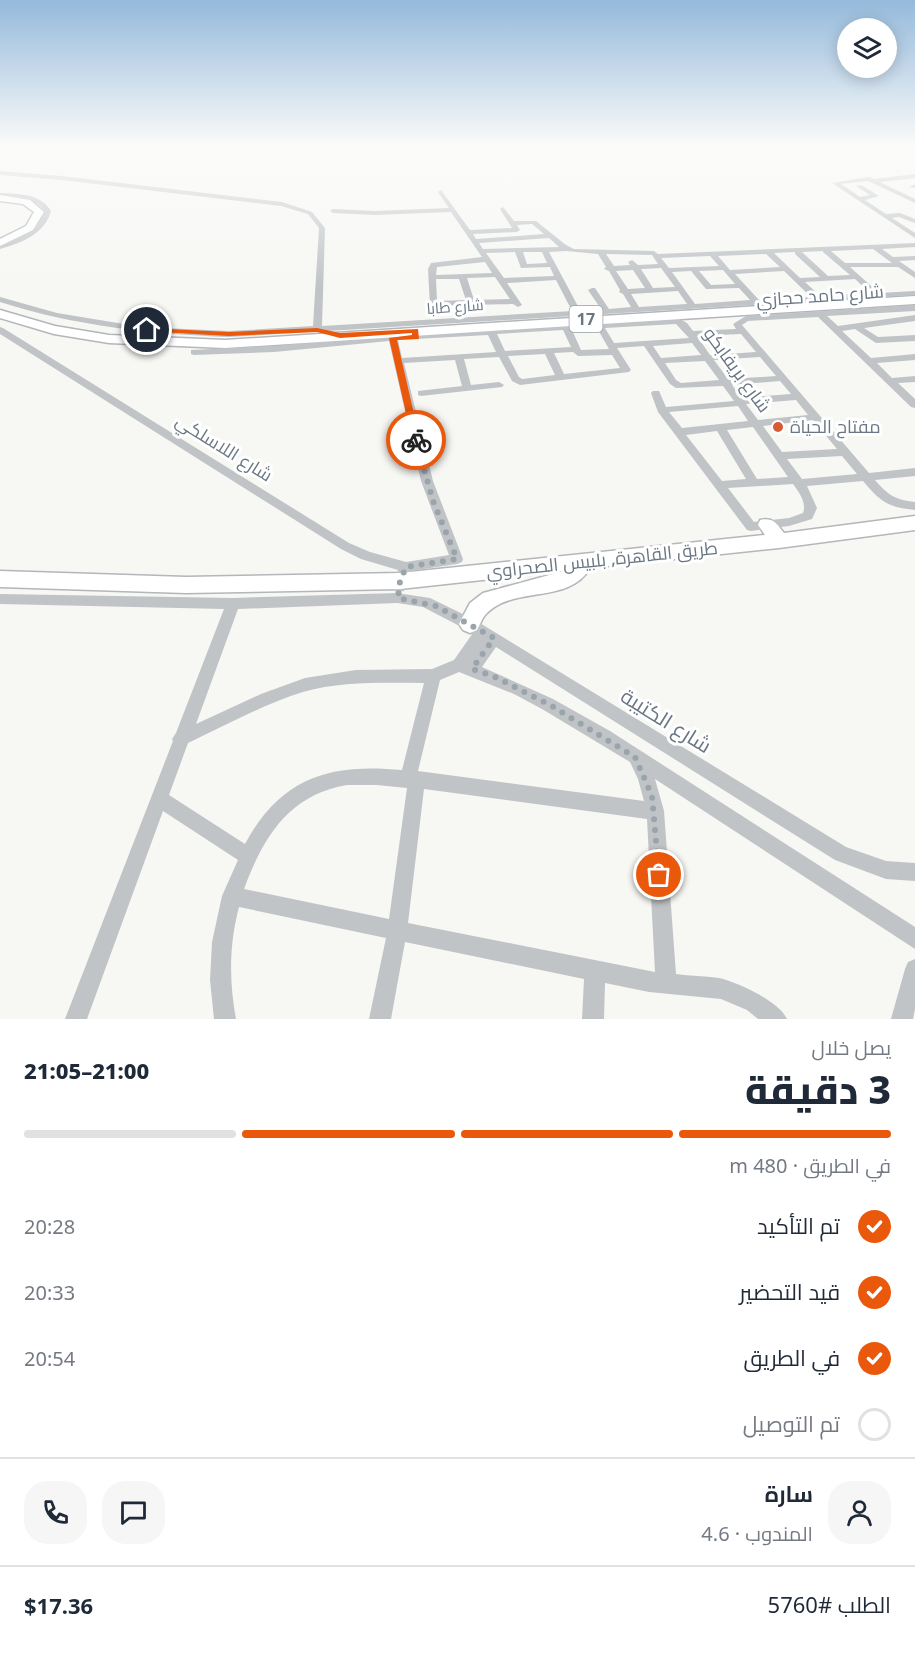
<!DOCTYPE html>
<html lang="ar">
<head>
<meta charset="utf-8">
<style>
	:root { --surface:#fff; --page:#f6f6f7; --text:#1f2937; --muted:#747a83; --line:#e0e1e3; --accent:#ea580c }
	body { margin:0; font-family:"Noto Sans",Cairo,sans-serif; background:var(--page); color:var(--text); direction:rtl; height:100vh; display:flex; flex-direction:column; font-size:22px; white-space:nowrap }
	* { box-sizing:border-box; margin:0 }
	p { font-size:20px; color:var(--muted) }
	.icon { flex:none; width:33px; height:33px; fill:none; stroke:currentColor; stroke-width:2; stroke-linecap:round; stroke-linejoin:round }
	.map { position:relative; height:1019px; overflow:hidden; direction:ltr }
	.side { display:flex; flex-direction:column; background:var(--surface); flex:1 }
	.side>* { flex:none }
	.fabs { position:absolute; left:837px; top:18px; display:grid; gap:12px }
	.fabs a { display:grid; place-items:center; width:60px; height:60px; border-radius:50%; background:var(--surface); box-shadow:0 3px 15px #0003; font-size:30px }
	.pin { position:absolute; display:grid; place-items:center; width:51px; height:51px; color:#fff; margin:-26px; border:3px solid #fff; border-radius:50%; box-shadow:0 2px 6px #0007 }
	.courier { position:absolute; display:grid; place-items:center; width:60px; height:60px; margin:-30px; border:4px solid #ea580c; border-radius:50%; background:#fff; color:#222; box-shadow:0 2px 8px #0007 }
	.head em { font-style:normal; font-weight:800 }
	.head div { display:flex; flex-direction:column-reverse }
	.head { display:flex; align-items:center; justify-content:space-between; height:102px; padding:0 24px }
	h1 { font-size:39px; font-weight:800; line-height:45px }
	.bar { display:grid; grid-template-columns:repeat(4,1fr); gap:9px 6px; align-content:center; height:72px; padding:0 24px }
	.bar i { height:8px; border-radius:4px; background:var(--line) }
	.bar .current { background:var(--accent) }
	.bar p { grid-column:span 4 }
	.line { display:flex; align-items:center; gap:15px; padding:0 24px; border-top:2px solid var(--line) }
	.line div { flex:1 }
	.round { display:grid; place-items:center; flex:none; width:63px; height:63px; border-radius:24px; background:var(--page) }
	ol { padding:0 24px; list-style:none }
	li { display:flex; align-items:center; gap:18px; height:66px }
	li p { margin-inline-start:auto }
	li .icon { padding:6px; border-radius:50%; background:var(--accent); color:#fff; stroke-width:4 }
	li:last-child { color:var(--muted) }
	li i { width:33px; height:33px; border:3px solid var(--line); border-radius:50% }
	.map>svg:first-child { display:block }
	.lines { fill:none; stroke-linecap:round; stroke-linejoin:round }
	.highway-casing { stroke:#b3b7ba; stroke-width:3 }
	.minor { fill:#c0c4c7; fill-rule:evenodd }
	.highway { fill:#fff; fill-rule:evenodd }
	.route { fill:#ea580c }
	.done { stroke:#9aa4ab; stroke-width:6; stroke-dasharray:0 10.8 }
	.poi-dot { fill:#d75b34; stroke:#fff; stroke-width:2 }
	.labels { text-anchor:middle; stroke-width:6; stroke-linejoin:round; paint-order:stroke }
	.far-street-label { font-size:15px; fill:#687783; stroke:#fff }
	.shield { fill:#fff; stroke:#95a0a8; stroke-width:1.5 }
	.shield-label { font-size:16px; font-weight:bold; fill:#687783 }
	.street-label { font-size:18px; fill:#687783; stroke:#fff }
	.poi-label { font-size:18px; fill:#687783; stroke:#fff; text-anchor:start }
	.near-street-label { font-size:21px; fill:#687783; stroke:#fff }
</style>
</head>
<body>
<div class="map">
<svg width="915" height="1019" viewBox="0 0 915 1019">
	<rect width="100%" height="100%" fill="#f7f7f4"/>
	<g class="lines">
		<defs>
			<g id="highway">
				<path d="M0 195 30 200 44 212 33 230 0 246V239L26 226 34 212 23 204 0 201Z"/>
				<path d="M915 296V304L225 348 109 343 54 334 0 318V310L55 326 109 335 225 340Z"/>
				<path d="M915 516V530L779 548 590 568C569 605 513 585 486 614 482 618 480 625 477 630L470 633 463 630 459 624 470 603 483 593 564 571 400 589 186 593 0 587V571L186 577 400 573 765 535 758 525 760 520C773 517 777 524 784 533Z"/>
			</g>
		</defs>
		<use href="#highway" class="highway-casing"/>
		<g class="minor">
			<path d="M0 171 62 176 282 202 312 212 325 228 322 326 572 311 556 280 507 283 522 305 518 307 513 304 430 306 428 269 431 263 482 257 451 212 375 215 333 213 330 211 333 209 375 211 449 208 438 192 441 190 470 230 512 228 500 209 503 207 514 221H536L566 245 574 249 654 251 658 254 915 243V247L882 249 893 257 915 256V260L899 261 915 272V278L898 267H850L879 293 915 291V295L229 337C151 334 75 326 0 302V297L57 313 142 327 229 331 313 326 319 228 308 214 281 206 62 180 0 175ZM532 224 544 234 476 239 473 234 517 232 520 230 517 225ZM549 238 559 247 483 249 479 243ZM873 249 892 263H845L831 251ZM566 251 598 254 606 267 604 269 609 271 620 290 619 292 623 294 631 307 609 309 595 288H592L588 290 601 309 580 310 549 252ZM823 251V252L850 275 828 276 802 252ZM515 252 521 268 550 267 554 276 504 278 486 253ZM523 252H542L547 263 527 264ZM795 252V254L820 277 800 278 774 253ZM606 254 652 255 658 264 638 265 632 260 628 262 630 265 614 266ZM766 254 780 267 730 270 718 256ZM710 256 719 266 669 268 661 258ZM485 262 492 273 436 275 437 267ZM661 268 675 287 653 288 641 269ZM633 270 645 288 628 289 616 271ZM723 270 735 284 711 285 699 271ZM691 271 706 289 739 288 750 300 695 304 672 272ZM784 271 811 297 759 300 735 274ZM495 277 510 299 474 300 467 278ZM436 279H459L466 300 437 301ZM855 279 870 293 820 296 805 282ZM678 291 687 304 639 307 631 294Z"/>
			<path d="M915 174V178L880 182 915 199V203L868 181 841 184 860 197 870 195 856 186 861 185 879 196 865 200 886 214 900 213 915 219V223L899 217 892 218 915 233V238L832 183 869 177 874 179Z"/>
			<path d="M915 184V188L909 187Z"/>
			<path d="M0 193C19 194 40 193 51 211 45 234 21 243 0 249V244C18 237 38 231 45 211 35 197 16 198 0 197Z"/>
			<path d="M915 305V311L827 316 838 326 915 315V321L864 328 878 337 915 335V341L876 343 855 329 842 331 871 358 915 354V360L877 363 892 378 915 376V382L898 383 915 399V408L911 407 818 317 748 321 742 325 869 473 915 468V476L875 480C888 495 895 500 915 502V510C887 507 881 502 863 481L807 486 817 508 812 519 789 526 751 531 747 530 658 412 651 393 653 391H659L666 407 734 401 723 386 676 388 670 384 644 346 617 348 631 370 629 372 520 385 512 381 499 357 464 359 471 385 499 382 504 385 502 387 421 396 418 395V391L462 386 455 360 404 363 433 481 463 559 462 562 457 564 411 571 404 591 399 592 394 591 392 587 398 570 361 559 341 549 0 334V327L3 328 349 543 370 552 406 562 449 555 421 481 389 341 274 352 194 355 191 354V350L274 346 393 335 678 318 687 323 693 331 736 329 733 324 746 316ZM676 324 689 338 614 343 605 328ZM597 328 609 349 581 350 572 330ZM563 330 571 347 505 351 497 334ZM741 334 756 352 710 355 697 336ZM488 335 496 352 402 358 398 340ZM692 343 701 355 661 358 653 346ZM573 352 578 356 612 355 620 368 564 374 554 353ZM545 354 555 375 522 379 519 377 508 356ZM760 357 776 376 728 379 714 360ZM705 361 719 380 681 383 676 380 665 363ZM780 381 791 394 742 398 732 385ZM796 400 808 415 758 420 746 404ZM738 406 748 421 682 428 669 412ZM813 420 837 449 782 452 763 426ZM753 427 788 477 757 479 727 430ZM717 431 746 479 722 481 686 435ZM842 456 857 474 802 479 787 459ZM793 484C799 492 807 503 803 513L789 518 754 522 728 488Z"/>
			<path d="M397 593 430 598 475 620 846 847 886 861 915 863V881L886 879 835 860 496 647 482 667 553 699 610 731 915 927V949L655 779 664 811 676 974C690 976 705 976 719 978 737 982 779 1001 787 1019H758L747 1010 721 999 649 992 605 983 604 1019H582L584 979 405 942 391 1019H369L386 938 239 907C229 945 229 981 236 1019H214L210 980 212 942 222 896 238 860 163 811 87 1019H65L173 741 172 739 176 733 224 609 0 604V594L233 598ZM397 603 423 607 473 633 454 660 432 669 356 670 305 678 261 694 196 724 238 609ZM459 672 514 694 542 709 630 762 638 779 644 801 418 771 440 680ZM424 683 402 770C330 763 281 777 245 844L169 795 188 743C226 725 264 704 303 692 342 681 384 683 424 683ZM347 785H377L407 788 389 919 244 889C263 838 288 795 347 785ZM424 789 647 819 655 972 408 923Z"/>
			<path d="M915 959V1009L913 1019H891L905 969 908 962Z"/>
		</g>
		<use href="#highway" class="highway"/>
	</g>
	<linearGradient id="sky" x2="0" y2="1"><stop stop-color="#95badb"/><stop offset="0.51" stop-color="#fbfbfa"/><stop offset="1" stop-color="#fbfbfa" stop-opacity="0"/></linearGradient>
	<rect width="915" height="287" fill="url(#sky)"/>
	<path class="route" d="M147 328 229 332 317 328 340 333 418 329 419 339 397 340 420 440 416 443 412 440 389 338 412 335V333L340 338 317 332 229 336 144 331Z"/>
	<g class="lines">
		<path class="done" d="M416 440 433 501 457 559 406 567 400 581 398 598 436 606 494 638 472 669 495 677 550 705 635 757 652 796 659 875"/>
	</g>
	<circle class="poi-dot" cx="778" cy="427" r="6"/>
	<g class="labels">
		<g class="far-street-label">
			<text transform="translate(455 307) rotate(-4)" y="5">شارع طابا</text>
		</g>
		<rect class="shield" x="569.5" y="306" width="33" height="26" rx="4.5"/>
		<g class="shield-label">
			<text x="586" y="325">17</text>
		</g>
		<g class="street-label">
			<text transform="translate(820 296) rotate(-4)" y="6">شارع حامد حجازي</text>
			<text transform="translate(737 370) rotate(54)" y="6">شارع بريفابكو</text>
			<text transform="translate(224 448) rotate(32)" y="6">شارع اللاسلكي</text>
			<text transform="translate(602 560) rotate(-6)" y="6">طريق القاهرة, بلبيس الصحراوي</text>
		</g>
		<g class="poi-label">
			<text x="790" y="433">مفتاح الحياة</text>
		</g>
		<g class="near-street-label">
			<text transform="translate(666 721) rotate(32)" y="7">شارع الكتيبة</text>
		</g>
	</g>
</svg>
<div class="fabs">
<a><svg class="icon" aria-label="layers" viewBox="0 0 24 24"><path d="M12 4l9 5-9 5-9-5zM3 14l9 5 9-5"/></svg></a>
</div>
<div class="pin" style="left:659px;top:875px;background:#ea580c"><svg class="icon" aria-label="bag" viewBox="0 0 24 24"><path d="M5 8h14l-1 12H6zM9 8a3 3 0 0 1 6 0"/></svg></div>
<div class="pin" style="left:147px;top:330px;background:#1f2937"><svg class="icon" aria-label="home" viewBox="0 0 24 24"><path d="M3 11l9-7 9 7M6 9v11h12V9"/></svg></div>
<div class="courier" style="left:416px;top:440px"><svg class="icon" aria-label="bike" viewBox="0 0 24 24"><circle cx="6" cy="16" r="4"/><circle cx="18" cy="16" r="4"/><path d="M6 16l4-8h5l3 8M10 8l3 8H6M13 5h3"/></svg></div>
</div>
<section class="side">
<div class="head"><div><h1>3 دقيقة</h1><p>يصل خلال</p></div><em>21:00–21:05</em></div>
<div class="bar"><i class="current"></i><i class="current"></i><i class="current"></i><i></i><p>في الطريق · 480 m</p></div>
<ol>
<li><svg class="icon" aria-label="check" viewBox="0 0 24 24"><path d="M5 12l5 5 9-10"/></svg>تم التأكيد<p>20:28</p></li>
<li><svg class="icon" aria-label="check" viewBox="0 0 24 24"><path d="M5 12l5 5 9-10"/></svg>قيد التحضير<p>20:33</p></li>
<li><svg class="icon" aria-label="check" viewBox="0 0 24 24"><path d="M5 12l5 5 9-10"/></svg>في الطريق<p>20:54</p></li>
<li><i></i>تم التوصيل</li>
</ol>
<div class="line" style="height:108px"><a class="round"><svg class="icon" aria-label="person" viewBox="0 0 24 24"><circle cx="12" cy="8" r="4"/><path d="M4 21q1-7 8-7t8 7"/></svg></a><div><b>سارة</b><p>المندوب · 4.6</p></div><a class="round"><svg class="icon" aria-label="chat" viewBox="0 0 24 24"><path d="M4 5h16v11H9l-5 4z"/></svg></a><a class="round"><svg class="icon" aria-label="phone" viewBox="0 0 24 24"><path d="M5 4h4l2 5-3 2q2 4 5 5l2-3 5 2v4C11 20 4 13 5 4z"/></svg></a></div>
<div class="line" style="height:78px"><div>الطلب #5760</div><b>$17.36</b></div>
</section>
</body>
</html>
